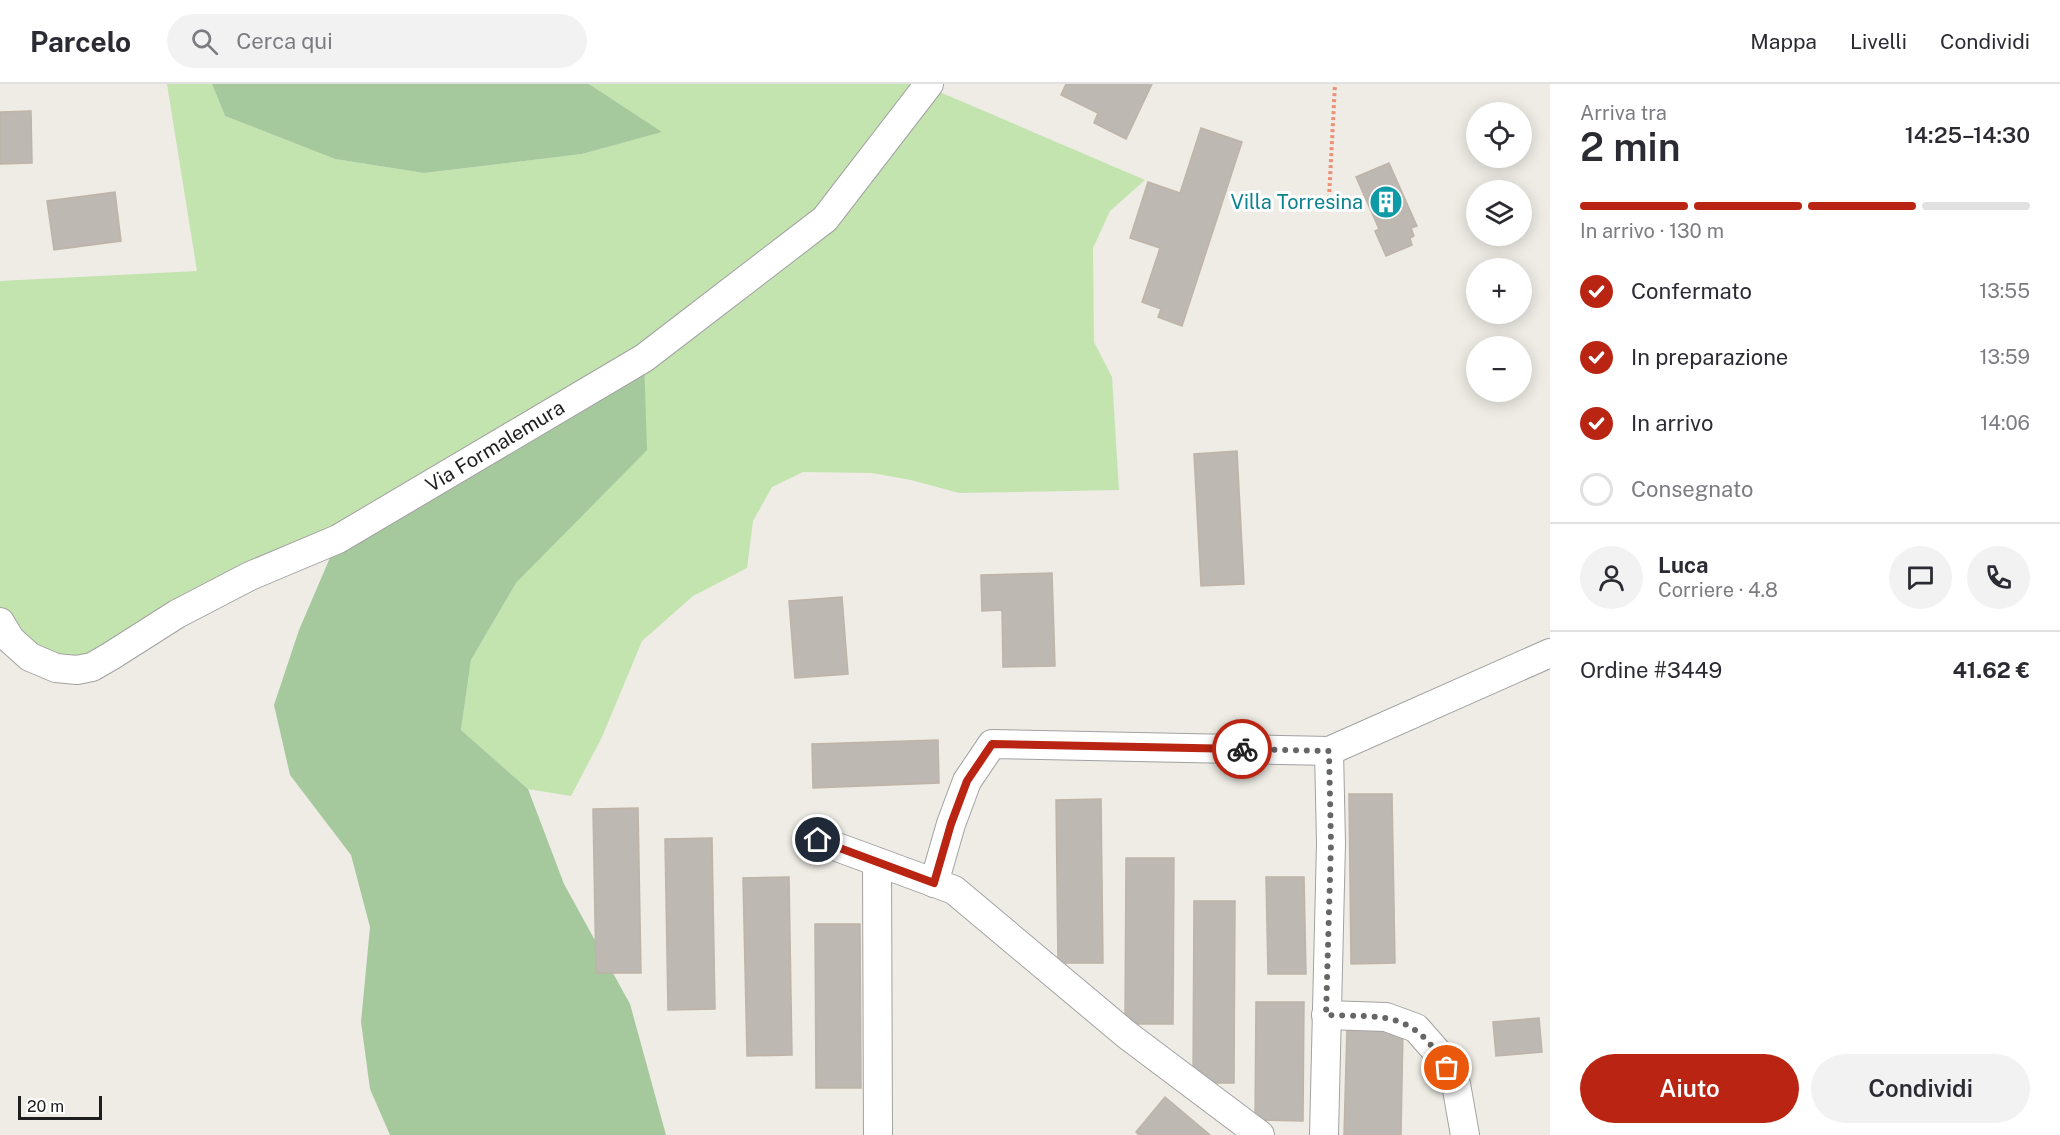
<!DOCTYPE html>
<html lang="it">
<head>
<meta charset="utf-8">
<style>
	:root { --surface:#fff; --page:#f2f2f3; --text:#2b2b33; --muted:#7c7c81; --line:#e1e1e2; --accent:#b92512 }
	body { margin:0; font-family:"Public Sans",sans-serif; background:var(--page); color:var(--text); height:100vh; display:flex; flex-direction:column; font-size:22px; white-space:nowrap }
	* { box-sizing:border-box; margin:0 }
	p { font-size:20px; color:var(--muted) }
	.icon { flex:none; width:33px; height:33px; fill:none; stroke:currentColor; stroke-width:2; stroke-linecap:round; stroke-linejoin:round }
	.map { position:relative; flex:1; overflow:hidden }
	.drawer { display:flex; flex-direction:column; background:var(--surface); width:510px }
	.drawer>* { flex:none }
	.fabs { position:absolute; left:1466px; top:18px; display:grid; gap:12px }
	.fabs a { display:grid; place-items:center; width:66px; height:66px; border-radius:50%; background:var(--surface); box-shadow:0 3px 15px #0003; font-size:30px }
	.scale { position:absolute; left:18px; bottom:15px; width:84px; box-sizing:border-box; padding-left:6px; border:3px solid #1e1e1e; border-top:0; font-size:16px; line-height:21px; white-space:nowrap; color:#1e1e1e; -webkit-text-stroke:4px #fff; paint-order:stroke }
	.pin { position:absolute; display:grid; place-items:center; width:51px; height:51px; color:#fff; margin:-26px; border:3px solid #fff; border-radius:50%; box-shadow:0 2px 6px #0007 }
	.courier { position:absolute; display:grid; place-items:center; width:60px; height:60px; margin:-30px; border:4px solid #b92512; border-radius:50%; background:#fff; color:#222; box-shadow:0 2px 8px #0007 }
	.overview em { font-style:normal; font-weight:600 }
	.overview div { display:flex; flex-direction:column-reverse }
	.overview { display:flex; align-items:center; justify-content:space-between; height:102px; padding:0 30px }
	h1 { font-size:39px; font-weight:600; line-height:45px }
	.bar { display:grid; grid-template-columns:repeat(4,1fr); gap:9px 6px; align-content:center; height:72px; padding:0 30px }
	.bar i { height:8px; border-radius:4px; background:var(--line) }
	.bar .on { background:var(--accent) }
	.bar p { grid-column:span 4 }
	.line { display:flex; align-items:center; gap:15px; padding:0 30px; border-top:2px solid var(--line) }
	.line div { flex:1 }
	.round { display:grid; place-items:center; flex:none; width:63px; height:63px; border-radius:32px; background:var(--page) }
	ol { padding:0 30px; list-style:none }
	li { display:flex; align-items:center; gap:18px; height:66px }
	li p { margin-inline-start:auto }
	li .icon { padding:6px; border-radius:50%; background:var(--accent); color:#fff; stroke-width:4 }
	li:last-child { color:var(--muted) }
	li i { width:33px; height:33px; border:3px solid var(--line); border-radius:50% }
	.cta { display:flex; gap:12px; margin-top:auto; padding:12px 30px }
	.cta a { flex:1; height:69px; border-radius:36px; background:var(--accent); color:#fff; font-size:24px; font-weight:600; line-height:69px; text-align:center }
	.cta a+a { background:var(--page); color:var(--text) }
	header { display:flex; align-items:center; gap:36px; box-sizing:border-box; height:84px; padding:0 30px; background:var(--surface); border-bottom:2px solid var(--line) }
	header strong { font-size:28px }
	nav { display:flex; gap:33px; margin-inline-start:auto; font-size:21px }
	.search { width:420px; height:54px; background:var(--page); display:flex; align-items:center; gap:15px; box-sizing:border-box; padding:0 21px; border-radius:33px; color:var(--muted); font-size:22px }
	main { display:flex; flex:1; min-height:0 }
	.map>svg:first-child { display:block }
	.grass { fill:#c3e3af }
	.forest { fill:#a5c99d }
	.building { fill:#beb8b2; stroke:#beb4a8; stroke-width:1.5 }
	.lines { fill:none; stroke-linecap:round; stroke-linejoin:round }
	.minor-casing { stroke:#a2a2a2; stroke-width:30 }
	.path { stroke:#ed9077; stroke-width:4; stroke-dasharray:3 3; stroke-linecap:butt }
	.minor { stroke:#fff; stroke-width:28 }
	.done { stroke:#676664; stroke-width:6; stroke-dasharray:0 10.8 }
	.route { stroke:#b92512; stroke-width:8 }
	.labels { text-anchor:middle; stroke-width:6; stroke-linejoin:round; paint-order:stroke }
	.culture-label { font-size:20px; fill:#0d838f; stroke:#fff; text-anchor:end }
	.street-label { font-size:20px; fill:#1e1e1e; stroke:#fff }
</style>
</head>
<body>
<header>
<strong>Parcelo</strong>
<div class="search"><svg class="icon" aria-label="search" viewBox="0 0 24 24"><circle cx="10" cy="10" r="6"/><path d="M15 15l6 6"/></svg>Cerca qui</div>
<nav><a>Mappa</a><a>Livelli</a><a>Condividi</a></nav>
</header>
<main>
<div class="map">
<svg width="1550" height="1051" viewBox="0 0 1550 1051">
	<rect width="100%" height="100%" fill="#eeece5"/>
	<path class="grass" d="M167 0H212L225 32 335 75 424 89 582 70 661 48 589 0H929L928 3 1145 96 1110 127 1093 164 1094 258 1112 293 1119 406 959 409 911 396 872 389 803 388 772 403 753 437 747 484 693 512 642 557 602 653 571 712 528 705 461 646 471 576 516 499 579 434 644 275 77 586 0 538V197L197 187Z"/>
	<g class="forest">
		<path d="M212 0H589L662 48 582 70 424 89 335 75 225 32Z"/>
		<path d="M644 274 647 366 516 499 471 576 461 646 528 705 564 800 630 920 666 1051H390L370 1005 361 938 370 843 351 771 290 691 274 621 299 546 338 455Z"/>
	</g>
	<g class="building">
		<path d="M1066 0H1152L1126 55 1094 39 1098 29 1061 11Z"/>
		<path d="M31 27 32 79 0 80V28Z"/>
		<path d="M1201 44 1242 58 1182 242 1158 233 1161 225 1142 218 1160 164 1130 154 1148 98 1180 109Z"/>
		<path d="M1389 79 1417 142 1411 144 1414 152 1410 154 1412 161 1386 172 1375 147 1379 145 1356 93Z"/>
		<path d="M115 108 121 157 54 166 47 117Z"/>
		<path d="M1237 367 1244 500 1201 502 1194 370Z"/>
		<path d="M1052 489 1055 582 1003 583 1002 526 982 527 981 491Z"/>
		<path d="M842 513 848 590 795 594 789 517Z"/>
		<path d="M938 656 939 699 813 704 812 660Z"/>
		<path d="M1349 710H1392L1395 879 1351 880Z"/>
		<path d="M1101 715 1103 879H1058L1056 716Z"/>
		<path d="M638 724 641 889H596L593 725Z"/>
		<path d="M712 754 715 925 668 926 665 755Z"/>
		<path d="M1126 774H1174L1173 940H1125Z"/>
		<path d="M789 793 792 971 747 972 743 794Z"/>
		<path d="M1266 793H1304L1306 890H1268Z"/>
		<path d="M1194 817H1235L1234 999H1193Z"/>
		<path d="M815 840H860L861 1004H816Z"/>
		<path d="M1256 918H1304L1303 1037 1255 1036Z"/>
		<path d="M1539 934 1542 968 1496 972 1493 938Z"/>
		<path d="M1347 943 1403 945 1401 1051H1344Z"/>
		<path d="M1165 1013 1210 1051H1139L1136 1048Z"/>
	</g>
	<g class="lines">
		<defs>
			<g id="minor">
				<path d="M0 538 11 556 30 573 56 584 77 586 92 583 111 572 177 530 250 492 338 455 644 274 825 135 929 0"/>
				<path d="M818 756 954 806 1127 951 1260 1051"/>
				<path d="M877 778 878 1051"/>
				<path d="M934 799 951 740 967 697 992 660 1329 667"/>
				<path d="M1326 931 1386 933 1416 944 1438 969 1456 1000 1465 1051"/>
				<path d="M1324 1051 1331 759 1329 667 1550 569"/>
			</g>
		</defs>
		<use href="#minor" class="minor-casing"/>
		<path class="path" d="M1329 114 1335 0"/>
		<use href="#minor" class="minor"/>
	</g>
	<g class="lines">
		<path class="done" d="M1242 665 1329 667 1331 759 1326 931C1387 933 1413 927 1447 984"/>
		<path class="route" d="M818 756 934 799 951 740 967 697 992 660 1242 665"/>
	</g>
	<defs>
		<symbol id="building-disc" viewBox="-11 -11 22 22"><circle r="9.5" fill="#0f9aa8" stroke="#fff"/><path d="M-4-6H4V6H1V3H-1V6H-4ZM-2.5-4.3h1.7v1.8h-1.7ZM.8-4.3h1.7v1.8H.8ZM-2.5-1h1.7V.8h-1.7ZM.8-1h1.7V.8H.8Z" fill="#fff"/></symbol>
	</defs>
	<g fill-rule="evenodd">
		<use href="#building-disc" x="1367" y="99" width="38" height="38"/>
	</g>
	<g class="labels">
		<g class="culture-label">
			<text x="1363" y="125">Villa Torresina</text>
		</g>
		<g class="street-label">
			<text transform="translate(495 362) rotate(-31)" y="7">Via Formalemura</text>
		</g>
	</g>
</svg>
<div class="fabs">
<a><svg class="icon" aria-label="locate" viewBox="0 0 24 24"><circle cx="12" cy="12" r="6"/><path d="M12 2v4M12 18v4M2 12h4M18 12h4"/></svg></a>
<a><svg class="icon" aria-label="layers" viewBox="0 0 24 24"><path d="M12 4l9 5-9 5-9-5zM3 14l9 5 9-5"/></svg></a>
<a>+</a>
<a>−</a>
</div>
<div class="scale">20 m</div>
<div class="pin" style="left:1447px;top:984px;background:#ea580c"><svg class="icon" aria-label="bag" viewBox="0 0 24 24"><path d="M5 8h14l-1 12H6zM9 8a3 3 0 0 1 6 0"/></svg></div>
<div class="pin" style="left:818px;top:756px;background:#1f2937"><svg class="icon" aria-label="home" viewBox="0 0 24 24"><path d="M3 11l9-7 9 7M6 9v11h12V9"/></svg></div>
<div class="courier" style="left:1242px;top:665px"><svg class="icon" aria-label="bike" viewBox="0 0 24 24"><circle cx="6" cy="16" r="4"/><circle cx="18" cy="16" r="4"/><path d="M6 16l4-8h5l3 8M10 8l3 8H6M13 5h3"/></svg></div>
</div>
<section class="drawer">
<div class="overview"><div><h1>2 min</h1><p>Arriva tra</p></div><em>14:25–14:30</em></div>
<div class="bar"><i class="on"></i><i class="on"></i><i class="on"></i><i></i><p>In arrivo · 130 m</p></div>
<ol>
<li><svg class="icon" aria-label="check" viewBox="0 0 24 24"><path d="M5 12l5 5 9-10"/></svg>Confermato<p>13:55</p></li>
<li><svg class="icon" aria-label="check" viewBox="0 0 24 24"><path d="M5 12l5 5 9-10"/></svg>In preparazione<p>13:59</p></li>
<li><svg class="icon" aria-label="check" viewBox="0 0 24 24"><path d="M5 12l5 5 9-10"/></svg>In arrivo<p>14:06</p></li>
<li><i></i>Consegnato</li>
</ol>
<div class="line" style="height:108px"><a class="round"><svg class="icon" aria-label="person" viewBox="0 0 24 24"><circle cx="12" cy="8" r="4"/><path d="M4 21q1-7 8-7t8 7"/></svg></a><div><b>Luca</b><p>Corriere · 4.8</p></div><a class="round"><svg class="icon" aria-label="chat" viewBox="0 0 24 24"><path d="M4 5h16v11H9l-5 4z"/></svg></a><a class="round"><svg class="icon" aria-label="phone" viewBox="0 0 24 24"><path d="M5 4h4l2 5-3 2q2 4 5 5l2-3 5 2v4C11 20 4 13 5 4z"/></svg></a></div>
<div class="line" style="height:78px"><div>Ordine #3449</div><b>41.62 €</b></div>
<div class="cta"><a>Aiuto</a><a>Condividi</a></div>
</section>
</main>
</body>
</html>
